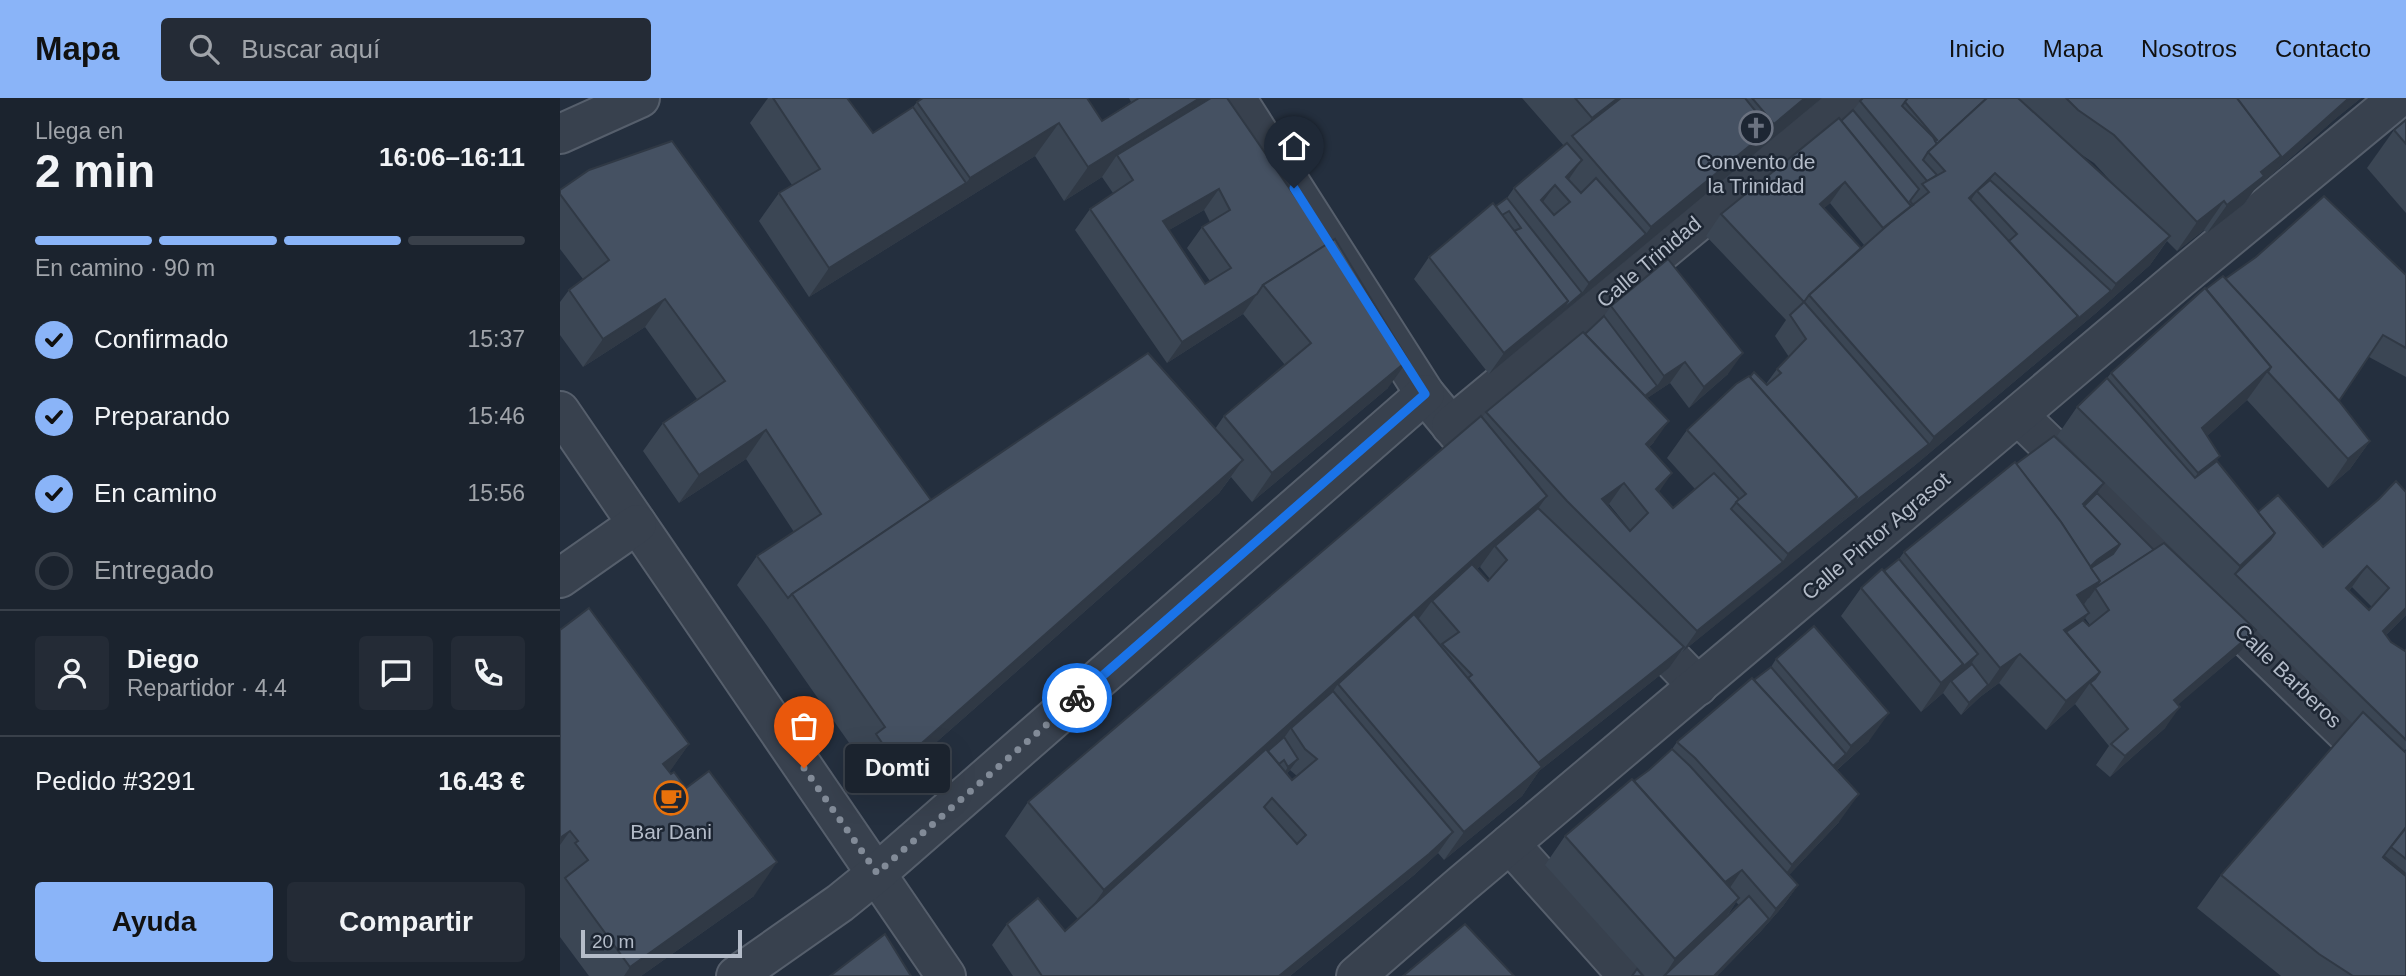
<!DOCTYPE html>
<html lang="es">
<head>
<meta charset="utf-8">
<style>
	:root { --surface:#1b232e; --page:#242b36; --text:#f1f3f6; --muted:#a0a4aa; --line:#39404a; --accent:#8ab4f8 }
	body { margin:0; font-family:Helvetica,sans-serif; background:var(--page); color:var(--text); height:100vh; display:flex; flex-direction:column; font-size:26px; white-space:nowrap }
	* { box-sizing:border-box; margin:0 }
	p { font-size:23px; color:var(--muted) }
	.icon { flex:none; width:38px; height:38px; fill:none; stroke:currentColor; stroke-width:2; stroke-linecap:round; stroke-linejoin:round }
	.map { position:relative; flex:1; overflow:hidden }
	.side { display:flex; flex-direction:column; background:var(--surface); width:560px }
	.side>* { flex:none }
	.scale { position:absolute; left:21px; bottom:18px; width:161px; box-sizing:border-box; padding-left:7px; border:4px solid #b4bcc9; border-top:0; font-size:19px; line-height:24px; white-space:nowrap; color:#b4bcc9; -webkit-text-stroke:5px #1d2633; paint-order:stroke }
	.pin { position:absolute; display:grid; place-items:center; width:60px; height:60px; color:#fff; margin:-72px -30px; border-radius:50% 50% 50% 0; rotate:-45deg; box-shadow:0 0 7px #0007 }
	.pin .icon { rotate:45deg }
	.courier { position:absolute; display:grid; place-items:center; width:70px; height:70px; margin:-35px; border:5px solid #1a73e8; border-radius:50%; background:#fff; color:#222; box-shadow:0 2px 9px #0007 }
	.bubble { position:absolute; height:49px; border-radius:7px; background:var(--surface); box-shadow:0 7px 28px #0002,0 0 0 2px var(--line); font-size:23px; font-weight:600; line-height:49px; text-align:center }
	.head em { font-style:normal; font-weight:600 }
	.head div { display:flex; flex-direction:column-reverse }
	.head { display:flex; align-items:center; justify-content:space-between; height:119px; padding:0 35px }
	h1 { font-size:46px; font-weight:600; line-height:52px }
	.bar { display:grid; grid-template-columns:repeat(4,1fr); gap:10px 7px; align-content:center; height:84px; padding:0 35px }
	.bar i { height:9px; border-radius:5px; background:var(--line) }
	.bar .selected { background:var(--accent) }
	.bar p { grid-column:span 4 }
	.line { display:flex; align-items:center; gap:18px; padding:0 35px; border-top:2px solid var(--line) }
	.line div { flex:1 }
	.round { display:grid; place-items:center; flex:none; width:74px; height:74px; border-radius:7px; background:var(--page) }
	ol { padding:0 35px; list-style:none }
	li { display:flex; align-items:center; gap:21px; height:77px }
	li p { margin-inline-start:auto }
	li .icon { padding:7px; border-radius:50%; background:var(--accent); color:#111; stroke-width:4 }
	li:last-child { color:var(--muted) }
	li i { width:38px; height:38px; border:4px solid var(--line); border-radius:50% }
	.action { display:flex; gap:14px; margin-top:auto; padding:14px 35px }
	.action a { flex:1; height:80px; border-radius:7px; background:var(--accent); color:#111; font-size:28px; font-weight:600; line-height:80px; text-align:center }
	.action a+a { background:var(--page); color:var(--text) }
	header { display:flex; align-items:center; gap:42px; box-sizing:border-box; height:98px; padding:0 35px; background:var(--accent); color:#111 }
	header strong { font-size:33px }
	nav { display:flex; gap:38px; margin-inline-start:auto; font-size:24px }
	.search { width:490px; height:63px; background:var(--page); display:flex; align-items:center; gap:18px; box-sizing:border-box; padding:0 24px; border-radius:7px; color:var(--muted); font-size:26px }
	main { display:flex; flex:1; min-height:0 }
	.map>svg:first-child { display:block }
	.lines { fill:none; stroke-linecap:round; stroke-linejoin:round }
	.minor-casing { stroke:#565f6c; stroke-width:42 }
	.minor { stroke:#38414e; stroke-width:38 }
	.wall { fill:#3b4654; fill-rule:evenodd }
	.shaded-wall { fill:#303945 }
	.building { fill:#455162; stroke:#303945; stroke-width:2; fill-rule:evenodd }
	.done { stroke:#828b98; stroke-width:7; stroke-dasharray:0 12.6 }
	.route { stroke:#1a73e8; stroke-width:9 }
	.labels { text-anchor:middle; stroke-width:5; stroke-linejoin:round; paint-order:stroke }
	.poi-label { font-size:21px; fill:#b4bcc9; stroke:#1d2633 }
	.street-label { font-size:21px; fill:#b4bcc9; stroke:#1d2633 }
</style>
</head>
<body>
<header>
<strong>Mapa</strong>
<div class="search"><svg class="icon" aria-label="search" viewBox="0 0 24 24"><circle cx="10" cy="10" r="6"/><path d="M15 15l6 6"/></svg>Buscar aquí</div>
<nav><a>Inicio</a><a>Mapa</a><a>Nosotros</a><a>Contacto</a></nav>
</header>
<main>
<section class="side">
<div class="head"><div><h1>2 min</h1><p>Llega en</p></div><em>16:06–16:11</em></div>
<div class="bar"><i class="selected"></i><i class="selected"></i><i class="selected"></i><i></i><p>En camino · 90 m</p></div>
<ol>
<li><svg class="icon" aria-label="check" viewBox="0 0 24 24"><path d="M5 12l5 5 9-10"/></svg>Confirmado<p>15:37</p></li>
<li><svg class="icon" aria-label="check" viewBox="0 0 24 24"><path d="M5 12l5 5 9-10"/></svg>Preparando<p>15:46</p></li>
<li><svg class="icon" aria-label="check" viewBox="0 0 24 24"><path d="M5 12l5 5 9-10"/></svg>En camino<p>15:56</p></li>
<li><i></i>Entregado</li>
</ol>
<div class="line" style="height:126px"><a class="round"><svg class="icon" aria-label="person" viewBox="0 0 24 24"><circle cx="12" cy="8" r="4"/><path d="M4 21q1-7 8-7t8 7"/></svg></a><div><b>Diego</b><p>Repartidor · 4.4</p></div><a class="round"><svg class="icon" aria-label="chat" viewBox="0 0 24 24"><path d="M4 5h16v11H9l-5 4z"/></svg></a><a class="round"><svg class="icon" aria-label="phone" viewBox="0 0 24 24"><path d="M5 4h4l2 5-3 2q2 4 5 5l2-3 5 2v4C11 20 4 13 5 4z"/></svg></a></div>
<div class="line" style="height:91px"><div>Pedido #3291</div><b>16.43 €</b></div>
<div class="action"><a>Ayuda</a><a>Compartir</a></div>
</section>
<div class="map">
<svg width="1846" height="878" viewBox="0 0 1846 878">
	<rect width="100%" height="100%" fill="#242f3e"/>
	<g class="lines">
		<defs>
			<g id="minor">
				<path d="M676 0 865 296 932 377"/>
				<path d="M0 36 80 0"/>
				<path d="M0 313 386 878"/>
				<path d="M1459 318 1846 693"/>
				<path d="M891 328 1287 0"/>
				<path d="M0 480 77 426"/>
				<path d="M1077 525 1138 588"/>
				<path d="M950 746 1068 878"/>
				<path d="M176 878 280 805 317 775 865 296"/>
				<path d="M796 878 901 787 1619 181 1838 0"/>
			</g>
		</defs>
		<use href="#minor" class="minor-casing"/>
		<use href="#minor" class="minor"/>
	</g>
	<g class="wall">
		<path d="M208 0H287L313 35 353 9 357 4 542 23 571 4 569 0H640L828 290 692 404 671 379 659 395 322 692 320 687 310 694 292 669 299 659 208 529 177 487 197 458 234 434 186 361 119 405 83 353 103 325 137 301 85 229 23 269 0 237V204L9 192 23 181 0 151V92L371 402 655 331 664 318 725 267 683 216 607 265 515 132 530 111 553 95 542 79 504 103 475 58 249 199 199 123 219 95 232 87 190 25ZM644 112 650 124 642 129 627 150 650 183 645 186 609 132Z"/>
		<path d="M962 0H1262L929 276 854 181 869 159 947 100 954 90 1004 48Z"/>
		<path d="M1303 0H1801L1775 21 1694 92 1684 106 1647 135 1644 132 1617 153 1607 143 1590 167 1536 215 1354 368 1277 428 1122 554 1120 553 1109 570 979 673 962 698 884 762 878 755 854 777 730 878H453L432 847 447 826 505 833 518 821 445 738 468 704 922 320 926 314 1025 236 1044 218 1051 208 1168 276 1129 310 1110 285 1087 300 1094 344 1089 349 1098 394 1113 410 1135 391 1107 360 1127 332 1206 286 1217 271 1229 259 1215 238 1226 222 1146 138 1161 116 1281 23 1293 12ZM1519 55 1534 65 1558 91ZM1270 105 1304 147 1301 150 1264 110ZM1049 406 1071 433 1048 407ZM922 466 920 469 930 481 928 483 917 471ZM730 672 737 678 732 682 727 675Z"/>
		<path d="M1846 22V115L1807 70 1834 32Z"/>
		<path d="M1846 177V279L1809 259 1779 303 1810 343 1790 371 1768 390 1687 302 1647 338 1657 363 1698 414 1763 449 1846 394V517L1826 537 1831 544 1845 553 1846 552V651L1844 653 1846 655V878H1721L1637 810 1661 777 1793 626 1696 532 1681 553 1618 606 1605 630 1550 679 1536 667 1549 648 1515 606 1486 632 1439 585 1420 599 1401 617 1383 595 1361 614 1281 518 1301 490 1339 461 1344 454 1456 366 1544 385 1537 395 1594 452 1672 509 1497 338 1517 309 1547 280 1551 275 1646 191 1665 181ZM1792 489 1812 509 1809 512 1789 493ZM1525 520 1530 527 1529 528 1523 522Z"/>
		<path d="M0 532 129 646 109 674 194 798 81 878H29L0 839Z"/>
		<path d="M1216 561 1309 643 1277 672 1279 724 1229 777 1238 787 1223 808 1201 833 1157 878H1085L985 767 1005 738 1089 672 1112 651 1117 644 1211 569ZM1176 804 1179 807 1166 820Z"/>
	</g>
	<g class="shaded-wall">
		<path d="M640 0H657L557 57 542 79 504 103 528 69Z"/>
		<path d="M1058 0H1068L1016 43 1032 20Z"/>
		<path d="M1245 0H1262L929 276 944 255 1008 203 1022 195 1029 185 1086 136 1091 129 1210 31 1214 26Z"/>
		<path d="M1789 0H1801L1775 21 1694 92 1684 106 1647 135 1667 107 1701 74Z"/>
		<path d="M499 25 475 58 249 199 269 170 406 85 410 80Z"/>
		<path d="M1022 62 1007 84 1006 79Z"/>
		<path d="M1435 75 1420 96 1417 93 1402 115 1409 100Z"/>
		<path d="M1285 84 1270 105 1245 127 1260 106Z"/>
		<path d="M995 87 980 108 981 102Z"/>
		<path d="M659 91 644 112 588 144 603 123Z"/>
		<path d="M1664 103 1644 132 1617 153 1637 124Z"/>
		<path d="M1610 138 1590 167 1536 215 1354 368 1277 428 1292 406 1369 346 1374 339 1518 218 1551 193 1556 186Z"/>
		<path d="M697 196 683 216 607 265 622 244Z"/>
		<path d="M105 201 85 229 23 269 43 241Z"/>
		<path d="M1183 255 1168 276 1129 310 1144 289Z"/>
		<path d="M848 262 828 290 692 404 712 375Z"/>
		<path d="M1125 264 1110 285 1089 299 1069 317 1077 306 1097 288 1104 278Z"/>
		<path d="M1711 269 1687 302 1624 359 1642 330Z"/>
		<path d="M1109 323 1094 344 1071 367 1086 346Z"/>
		<path d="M206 332 186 361 119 405 139 377Z"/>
		<path d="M1810 343 1790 371 1768 390 1788 361Z"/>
		<path d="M1660 358 1637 391 1616 406 1638 375Z"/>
		<path d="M683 362 659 395 322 692 346 659Z"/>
		<path d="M1112 375 1097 397 1096 391Z"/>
		<path d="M1064 385 1049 406 1027 422 1042 401Z"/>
		<path d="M1544 385 1529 407 1518 418 1523 406Z"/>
		<path d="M987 398 963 432 935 448 922 466 897 488 872 503 857 523 778 586 763 608 731 630 717 650 521 825 544 792 921 454Z"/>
		<path d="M1297 399 1277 428 1208 485 1228 456Z"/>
		<path d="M1715 435 1695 464 1675 476 1680 468Z"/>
		<path d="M1560 446 1545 468 1517 485 1537 462Z"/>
		<path d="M1223 464 1208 485 1122 554 1137 533Z"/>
		<path d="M1807 468 1792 489 1771 512 1786 490Z"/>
		<path d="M1540 483 1520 512 1517 497Z"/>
		<path d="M1846 510V517L1808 554 1823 533Z"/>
		<path d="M1529 515 1508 544 1504 532Z"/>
		<path d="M1696 532 1681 553 1599 623 1614 602Z"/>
		<path d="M1124 549 1109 570 979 673 962 698 884 762 904 734 972 670Z"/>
		<path d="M1418 556 1403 577 1391 583 1383 595 1361 614 1381 585 1403 566Z"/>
		<path d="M1460 556 1439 585 1420 599 1401 617 1409 605 1428 587 1440 570Z"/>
		<path d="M1540 574 1531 586 1530 585 1515 606 1486 632 1506 603Z"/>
		<path d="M1620 609 1605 630 1550 679 1565 658Z"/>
		<path d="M1329 615 1309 643 1271 677 1291 648Z"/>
		<path d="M129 646 106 679 103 666Z"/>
		<path d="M343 654 320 687 310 694 333 661Z"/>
		<path d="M1286 656 1271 677 1268 673Z"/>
		<path d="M738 661 730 672 720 681 728 669Z"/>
		<path d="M1299 696 1279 724 1212 795 1232 767Z"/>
		<path d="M10 733 0 747V740Z"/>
		<path d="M893 734 878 755 854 777 730 878H719Z"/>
		<path d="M217 764 194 798 81 878H64L70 869Z"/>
		<path d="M1182 772 1167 794 1158 789Z"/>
		<path d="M1238 787 1223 808 1201 833 1157 878H1154L1209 821 1216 811Z"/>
		<path d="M1179 800 1159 829 1104 878 1115 861Z"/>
	</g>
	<g class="building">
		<path d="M213 0H287L313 35 353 9 406 85 269 170 219 95 260 71Z"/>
		<path d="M363 0H527L542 23 579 0H640L528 69 499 25 410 80 357 4Z"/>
		<path d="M651 0H667L768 146 703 187 697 196 622 244 530 111 573 82 557 57ZM659 91 670 112 642 129 671 170 645 186 603 123Z"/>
		<path d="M1015 0H1058L1032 20Z"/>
		<path d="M1061 0H1185L1210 31 1091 129 1012 38Z"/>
		<path d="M1192 0H1245L1214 26Z"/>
		<path d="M1303 0H1348L1342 8 1373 39 1377 46 1368 54 1363 62 1377 77 1367 83 1300 3Z"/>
		<path d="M1348 0H1427L1377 46 1375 43 1377 42 1345 4Z"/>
		<path d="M1427 0H1458L1610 138 1556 186 1435 75 1409 100 1518 218 1374 339 1249 197 1330 125 1369 94 1362 86 1385 73 1368 54Z"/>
		<path d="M1506 0H1677L1721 58 1701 74 1704 78 1667 107 1664 103 1637 124 1554 37 1518 12Z"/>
		<path d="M1677 0H1789L1716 65 1721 58Z"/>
		<path d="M1293 12 1359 91 1350 103 1353 107 1351 108 1281 23Z"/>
		<path d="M1279 20 1351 108 1323 130 1285 84 1260 106 1301 150 1249 197 1244 204 1161 116Z"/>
		<path d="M1846 22V46L1834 32Z"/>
		<path d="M112 43 371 402 232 496 228 500 197 458 261 416 206 332 139 377 103 325 165 283 105 201 43 241 9 192 49 162 0 96V92L29 72Z"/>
		<path d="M1007 45 1022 62 1006 79 1021 95 1036 80 1086 136 1029 185 954 90ZM995 87 1010 104 994 117 981 102Z"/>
		<path d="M1430 82 1551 193 1513 225 1518 218 1449 143 1457 136 1417 93Z"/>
		<path d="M1764 98 1846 177V250L1823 237 1779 303 1665 181 1696 159Z"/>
		<path d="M947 100 1022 195 1001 213 1008 203 954 133 961 130 949 113 942 117 936 108Z"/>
		<path d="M933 105 1008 203 944 255 869 159Z"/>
		<path d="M775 141 848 262 712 375 664 318 751 245 703 187Z"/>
		<path d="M1108 161 1183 255 1144 289 1125 264 1104 278 1051 208Z"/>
		<path d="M1663 178 1779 303 1810 343 1788 361 1708 274 1711 269 1646 191Z"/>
		<path d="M1645 190 1711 269 1642 330 1660 358 1638 375 1551 275Z"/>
		<path d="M1244 204 1369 346 1292 406 1297 399 1190 279 1194 274 1207 287 1221 275 1217 271 1246 241 1230 217Z"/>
		<path d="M1044 218 1097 288 1085 298 1025 236Z"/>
		<path d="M1023 234 1109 323 1086 346 1112 375 1096 391 1113 410 1154 375 1179 401 1171 411 1223 464 1137 533 1007 403 926 314ZM1064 385 1088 415 1070 433 1042 401Z"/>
		<path d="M588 255 683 362 346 659 343 654 333 661 316 636 325 629 232 496Z"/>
		<path d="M1189 278 1297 399 1228 456 1176 404 1186 396 1127 332 1176 286Z"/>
		<path d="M1547 280 1635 380 1657 363 1715 435 1680 468 1517 309Z"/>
		<path d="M921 318 987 398 921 454 544 792 468 704Z"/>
		<path d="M1494 338 1544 385 1523 406 1560 446 1537 462 1530 469 1501 424 1456 366Z"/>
		<path d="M1455 364 1501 424 1540 483 1517 497 1529 515 1504 532 1540 574 1506 603 1460 556 1440 570 1344 454Z"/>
		<path d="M1836 383 1846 394V510L1823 533 1831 544 1845 553 1846 552V642L1675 476 1710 442 1715 435 1698 414 1718 397 1763 449 1819 401ZM1807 468 1829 490 1809 512 1786 490Z"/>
		<path d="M1537 395 1594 452 1535 490 1528 500 1540 483 1531 470 1553 456 1560 446 1524 408Z"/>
		<path d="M978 410 1124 549 978 665 908 580 912 577 882 546 899 534 872 503 912 466 928 483 947 462 935 448Z"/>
		<path d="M1604 445 1696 532 1614 602 1620 609 1565 658 1551 646 1568 631 1530 585 1535 581 1540 574 1506 534 1523 522 1529 528 1549 512 1535 490Z"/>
		<path d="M1339 461 1418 556 1398 573 1403 566 1324 473Z"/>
		<path d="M1322 471 1403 566 1381 585 1301 490Z"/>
		<path d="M29 510 129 646 103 666 111 676 114 674 126 690 149 673 217 764 70 869 5 780 28 762 15 745 18 743 10 733 0 740V532Z"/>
		<path d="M854 516 982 669 904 734 778 586Z"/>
		<path d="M1254 528 1329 615 1291 648 1216 561Z"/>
		<path d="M1412 566 1428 587 1409 605 1391 583Z"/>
		<path d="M1211 569 1286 656 1273 668 1194 582Z"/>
		<path d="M1192 580 1299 696 1232 767 1135 660 1117 644Z"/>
		<path d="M773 593 893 734 869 756 719 878H482L447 826 478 800 505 833 706 651 732 682 757 661 745 651 731 630ZM712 700 746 737 737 746 704 709Z"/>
		<path d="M1803 614 1846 655V729L1823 759 1846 778V878H1793L1759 856 1661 777Z"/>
		<path d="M724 639 738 661 728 669 724 662 719 666 708 653Z"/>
		<path d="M1112 651 1130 668 1238 787 1216 811 1182 772 1165 784 1074 683 1089 672Z"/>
		<path d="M1072 681 1179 800 1115 861 1005 738Z"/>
		<path d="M1846 730V761L1831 749Z"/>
		<path d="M1825 759 1846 776V778L1824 760Z"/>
		<path d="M1189 798 1209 821 1154 878H1104Z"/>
		<path d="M905 826 954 878H843Z"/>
		<path d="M325 836 351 878H270Z"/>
		<path d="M1077 871 1083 878H1072Z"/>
	</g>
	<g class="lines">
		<path class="done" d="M244 670 317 775 517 600"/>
		<path class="route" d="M517 600 865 296 734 90"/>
	</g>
	<defs>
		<symbol id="church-ring" viewBox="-11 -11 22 22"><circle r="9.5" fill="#1d2633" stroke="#6b7280" stroke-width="1.5"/><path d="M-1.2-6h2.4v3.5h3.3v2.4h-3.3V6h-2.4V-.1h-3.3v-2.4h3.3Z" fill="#6b7280"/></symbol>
		<symbol id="cafe-ring" viewBox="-11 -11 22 22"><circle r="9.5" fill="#1d2633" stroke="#e8710a" stroke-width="1.5"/><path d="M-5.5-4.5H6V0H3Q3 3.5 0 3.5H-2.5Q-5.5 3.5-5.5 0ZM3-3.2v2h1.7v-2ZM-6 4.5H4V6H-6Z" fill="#e8710a"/></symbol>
	</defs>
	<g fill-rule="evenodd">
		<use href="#church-ring" x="1177" y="11" width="38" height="38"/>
		<use href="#cafe-ring" x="92" y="681" width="38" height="38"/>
	</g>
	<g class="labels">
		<g class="poi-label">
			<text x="1196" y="71">Convento de<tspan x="1196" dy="24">la Trinidad</tspan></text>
			<text x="111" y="741">Bar Dani</text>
		</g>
		<g class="street-label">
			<text transform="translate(1089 164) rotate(-40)" y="7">Calle Trinidad</text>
			<text transform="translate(1316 438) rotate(-40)" y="7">Calle Pintor Agrasot</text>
			<text transform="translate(1728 578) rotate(44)" y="7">Calle Barberos</text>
		</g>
	</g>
</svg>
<div class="scale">20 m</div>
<div class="pin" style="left:244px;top:670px;background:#ea580c"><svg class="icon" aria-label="bag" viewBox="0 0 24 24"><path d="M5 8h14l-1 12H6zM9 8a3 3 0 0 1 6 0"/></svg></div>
<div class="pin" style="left:734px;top:90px;background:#1f2937"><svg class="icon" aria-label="home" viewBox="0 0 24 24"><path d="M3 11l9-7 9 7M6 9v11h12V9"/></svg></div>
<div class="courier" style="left:517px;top:600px"><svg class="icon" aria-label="bike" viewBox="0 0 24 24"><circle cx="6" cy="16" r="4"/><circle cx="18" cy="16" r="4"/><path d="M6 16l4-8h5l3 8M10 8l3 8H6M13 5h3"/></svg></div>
<div class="bubble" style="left:285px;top:646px;width:105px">Domti</div>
</div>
</main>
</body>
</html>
